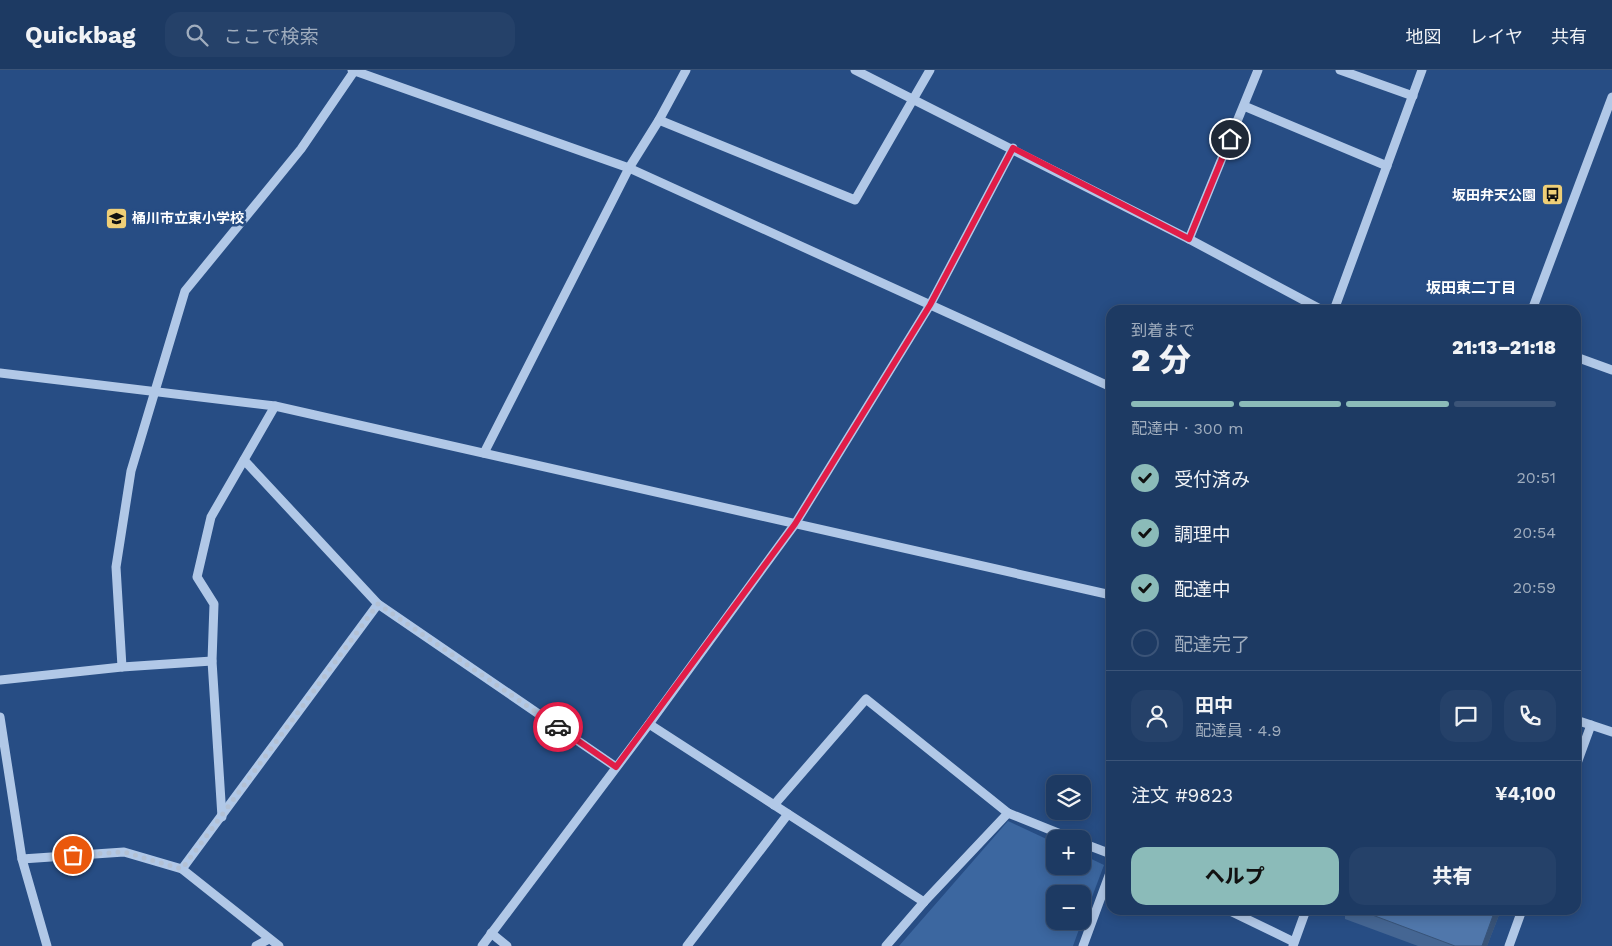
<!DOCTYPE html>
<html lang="ja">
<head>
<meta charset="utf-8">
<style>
	:root { --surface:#1d3a63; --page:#254169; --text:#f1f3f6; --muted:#a0adbe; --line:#3b5478; --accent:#8bbbb9 }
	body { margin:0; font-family:"Work Sans","Noto Sans JP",sans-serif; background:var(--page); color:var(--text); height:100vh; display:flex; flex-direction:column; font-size:19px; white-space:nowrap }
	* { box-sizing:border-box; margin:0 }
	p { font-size:16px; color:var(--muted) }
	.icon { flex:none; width:28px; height:28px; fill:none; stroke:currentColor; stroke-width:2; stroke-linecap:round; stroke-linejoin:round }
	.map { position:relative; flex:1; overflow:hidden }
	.sheet { position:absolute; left:1106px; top:235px; width:475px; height:610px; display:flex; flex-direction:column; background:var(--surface); border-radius:15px; box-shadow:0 2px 12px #0003,0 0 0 1px var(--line) }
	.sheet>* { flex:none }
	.fabs { position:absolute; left:1046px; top:705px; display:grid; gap:10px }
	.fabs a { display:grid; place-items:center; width:45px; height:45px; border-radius:10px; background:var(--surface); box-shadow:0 2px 12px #0003,0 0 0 1px var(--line); font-size:25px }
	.pin { position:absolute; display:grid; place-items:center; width:42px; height:42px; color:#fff; margin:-21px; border:2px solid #fff; border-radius:50%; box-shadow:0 1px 5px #0007 }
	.courier { position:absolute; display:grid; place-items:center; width:50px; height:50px; margin:-25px; border:4px solid #e11d48; border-radius:50%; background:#fff; color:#222; box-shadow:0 1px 6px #0007 }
	.headline em { font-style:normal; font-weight:800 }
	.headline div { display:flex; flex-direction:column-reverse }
	.headline { display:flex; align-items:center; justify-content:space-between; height:85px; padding:0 25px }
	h1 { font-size:32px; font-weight:800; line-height:38px }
	.bar { display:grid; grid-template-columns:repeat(4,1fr); gap:8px 5px; align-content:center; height:60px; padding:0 25px }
	.bar i { height:6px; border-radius:4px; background:var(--line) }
	.bar .selected { background:var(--accent) }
	.bar p { grid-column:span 4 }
	.line { display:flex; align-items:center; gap:12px; padding:0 25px; border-top:1px solid var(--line) }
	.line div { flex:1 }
	.round { display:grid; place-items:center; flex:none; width:52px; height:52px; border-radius:15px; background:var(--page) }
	ol { padding:0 25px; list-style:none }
	li { display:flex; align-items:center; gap:15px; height:55px }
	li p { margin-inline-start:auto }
	li .icon { padding:5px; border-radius:50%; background:var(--accent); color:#111; stroke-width:4 }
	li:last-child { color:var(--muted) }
	li i { width:28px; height:28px; border:2px solid var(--line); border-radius:50% }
	.primary-button { display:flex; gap:10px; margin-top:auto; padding:10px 25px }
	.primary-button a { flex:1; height:58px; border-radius:15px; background:var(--accent); color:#111; font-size:20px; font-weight:800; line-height:58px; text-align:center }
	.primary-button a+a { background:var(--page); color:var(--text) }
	header { display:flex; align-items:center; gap:30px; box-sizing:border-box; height:70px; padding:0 25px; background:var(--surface); border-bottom:1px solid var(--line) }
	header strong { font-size:24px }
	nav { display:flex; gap:28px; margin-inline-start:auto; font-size:18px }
	.search { width:350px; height:45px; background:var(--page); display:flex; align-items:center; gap:12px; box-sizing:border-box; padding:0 18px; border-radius:15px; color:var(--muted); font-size:19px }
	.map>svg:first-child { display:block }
	.green { fill:#3c67a0 }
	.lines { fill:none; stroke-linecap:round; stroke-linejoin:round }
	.minor { stroke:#b1c8e7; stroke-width:9 }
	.wall { fill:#456693 }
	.shaded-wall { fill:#385378 }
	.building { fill:#5077ab; stroke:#385378 }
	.done { stroke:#b3c1d4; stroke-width:5; stroke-dasharray:0 9 }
	.route { stroke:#e11d48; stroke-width:6 }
	.labels { text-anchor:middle; stroke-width:5; stroke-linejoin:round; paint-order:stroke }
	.poi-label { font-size:14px; font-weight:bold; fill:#fff; stroke:#274d84; text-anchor:end }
	.neighbourhood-label { font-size:15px; font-weight:bold; fill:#fff; stroke:#274d84 }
</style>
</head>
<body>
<header>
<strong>Quickbag</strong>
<div class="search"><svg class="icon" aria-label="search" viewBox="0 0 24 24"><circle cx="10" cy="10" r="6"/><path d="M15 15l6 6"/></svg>ここで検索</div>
<nav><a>地図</a><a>レイヤ</a><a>共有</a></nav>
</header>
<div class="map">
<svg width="1612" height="876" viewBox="0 0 1612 876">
	<rect width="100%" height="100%" fill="#274d84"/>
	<path class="green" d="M1008 751 1055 773V796H1082L1083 785 1104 795 1083 851 1082 824H1055V851H1082L1073 876H899Z"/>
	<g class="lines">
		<g class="minor">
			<path d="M352 0 629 98 1111 317"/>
			<path d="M855 0 1189 169 1322 240"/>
			<path d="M1340 0 1413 26"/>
			<path d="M1244 36 1387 96"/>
			<path d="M659 50 855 130 930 0"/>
			<path d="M1189 169 1258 0"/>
			<path d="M1334 240 1422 0"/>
			<path d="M1532 240 1612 27"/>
			<path d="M1576 287 1612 300"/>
			<path d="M0 303 275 336 1111 525"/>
			<path d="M484 383 629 98 659 50 686 0"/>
			<path d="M244 390 378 534 616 697"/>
			<path d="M122 597 116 497 131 401 185 221 301 79 355 0"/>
			<path d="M0 610 122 597 212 591"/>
			<path d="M0 647 22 789 47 876"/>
			<path d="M1576 650 1612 662"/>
			<path d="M649 654 924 832"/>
			<path d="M1576 696 1591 655"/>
			<path d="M774 735 866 629 1008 743 1073 769"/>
			<path d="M222 747 212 591 214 534 197 507 211 447 275 336"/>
			<path d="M1082 773 1111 784"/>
			<path d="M22 789 124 782 182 799 279 876"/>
			<path d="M182 799 378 534"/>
			<path d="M1228 840 1294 872"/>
			<path d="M491 863 507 876"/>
			<path d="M256 876 269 869"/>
			<path d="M482 876 649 654 795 454 930 235 1013 78"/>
			<path d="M687 876 788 744"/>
			<path d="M886 876 924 832 1008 743"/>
			<path d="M1083 876 1111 800"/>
			<path d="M1293 876 1306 840"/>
			<path d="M1509 876 1522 840"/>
		</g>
	</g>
	<path class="wall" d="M1345 840H1501L1487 876H1418L1345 849Z"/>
	<path class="shaded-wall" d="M1495 840H1501L1487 876H1482Z"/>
	<path class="building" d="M1359 840H1495L1482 876H1455Z"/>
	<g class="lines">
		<path class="done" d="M73 785 124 782 182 799 378 534 558 657"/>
		<path class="route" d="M558 657 616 697 795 454 930 235 1013 78 1189 169 1230 69"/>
	</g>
	<defs>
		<symbol id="bus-square" viewBox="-11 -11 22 22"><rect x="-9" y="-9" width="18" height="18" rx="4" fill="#efcf77" stroke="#274d84"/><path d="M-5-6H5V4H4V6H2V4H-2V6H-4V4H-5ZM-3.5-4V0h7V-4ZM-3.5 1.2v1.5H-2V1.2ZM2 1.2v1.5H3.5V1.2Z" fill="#111"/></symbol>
		<symbol id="school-square" viewBox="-11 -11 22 22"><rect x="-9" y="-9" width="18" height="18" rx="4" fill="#efcf77" stroke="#274d84"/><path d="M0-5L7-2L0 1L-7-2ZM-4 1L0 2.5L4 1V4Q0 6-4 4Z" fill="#111"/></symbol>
	</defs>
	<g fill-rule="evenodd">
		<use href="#bus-square" x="1540" y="112" width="25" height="25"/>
		<use href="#school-square" x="104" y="136" width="25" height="25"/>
	</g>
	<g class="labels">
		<g class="poi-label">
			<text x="1536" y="130">坂田弁天公園</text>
			<text x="132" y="153" text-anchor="start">桶川市立東小学校</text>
		</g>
		<g class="neighbourhood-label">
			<text x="1471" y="223">坂田東二丁目</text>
		</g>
	</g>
</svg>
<div class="fabs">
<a><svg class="icon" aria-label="layers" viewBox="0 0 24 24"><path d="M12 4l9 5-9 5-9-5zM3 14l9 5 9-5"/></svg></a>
<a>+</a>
<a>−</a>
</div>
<div class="pin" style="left:73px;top:785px;background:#ea580c"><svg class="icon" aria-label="bag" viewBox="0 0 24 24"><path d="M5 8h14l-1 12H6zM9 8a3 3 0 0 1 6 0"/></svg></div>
<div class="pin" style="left:1230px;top:69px;background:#1f2937"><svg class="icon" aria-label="home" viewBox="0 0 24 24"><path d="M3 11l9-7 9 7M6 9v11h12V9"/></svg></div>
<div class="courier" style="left:558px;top:657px"><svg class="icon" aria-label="car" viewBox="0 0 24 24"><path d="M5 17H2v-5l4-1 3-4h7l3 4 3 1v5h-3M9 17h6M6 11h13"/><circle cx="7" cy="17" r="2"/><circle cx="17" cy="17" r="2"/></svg></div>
<section class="sheet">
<div class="headline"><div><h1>2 分</h1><p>到着まで</p></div><em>21:13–21:18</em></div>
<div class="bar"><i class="selected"></i><i class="selected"></i><i class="selected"></i><i></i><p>配達中 · 300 m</p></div>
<ol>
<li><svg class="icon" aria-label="check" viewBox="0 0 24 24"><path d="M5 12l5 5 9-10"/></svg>受付済み<p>20:51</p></li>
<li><svg class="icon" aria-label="check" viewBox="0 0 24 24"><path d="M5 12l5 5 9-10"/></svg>調理中<p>20:54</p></li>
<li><svg class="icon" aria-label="check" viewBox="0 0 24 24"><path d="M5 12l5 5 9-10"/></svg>配達中<p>20:59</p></li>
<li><i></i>配達完了</li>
</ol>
<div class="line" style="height:90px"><a class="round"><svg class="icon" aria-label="person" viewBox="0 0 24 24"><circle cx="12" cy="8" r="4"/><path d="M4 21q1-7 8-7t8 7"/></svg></a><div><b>田中</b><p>配達員 · 4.9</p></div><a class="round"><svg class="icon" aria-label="chat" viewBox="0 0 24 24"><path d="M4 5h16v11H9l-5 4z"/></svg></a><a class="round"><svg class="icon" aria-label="phone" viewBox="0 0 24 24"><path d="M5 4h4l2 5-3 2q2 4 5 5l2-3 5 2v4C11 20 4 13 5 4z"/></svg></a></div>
<div class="line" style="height:65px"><div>注文 #9823</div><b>¥4,100</b></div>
<div class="primary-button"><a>ヘルプ</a><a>共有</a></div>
</section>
</div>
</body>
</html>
